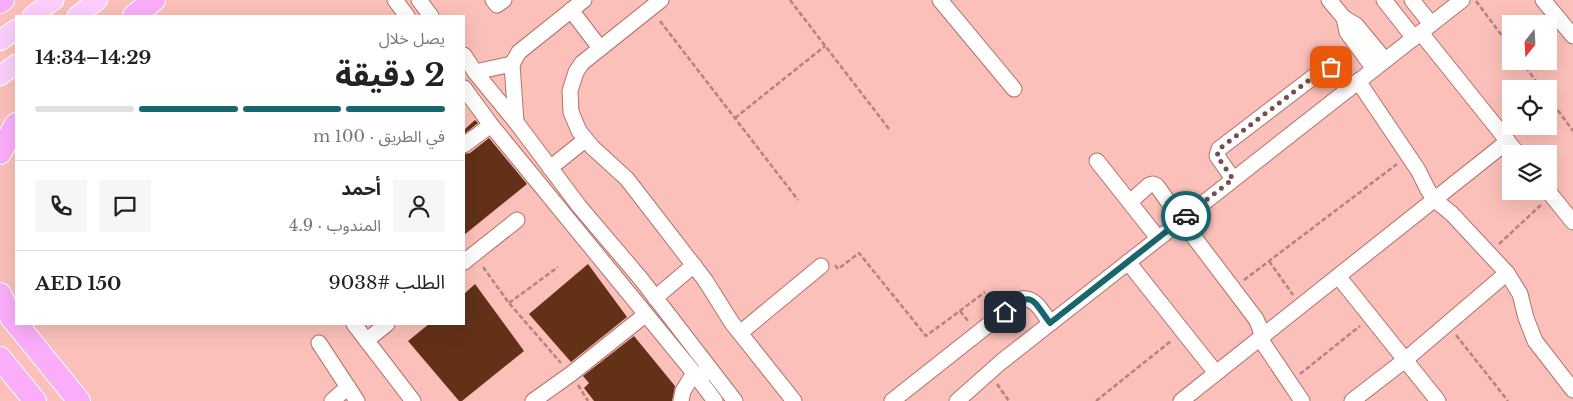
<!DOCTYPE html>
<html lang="ar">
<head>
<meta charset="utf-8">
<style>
	:root { --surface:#fff; --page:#f6f6f6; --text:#222; --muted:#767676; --line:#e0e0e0; --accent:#18656e }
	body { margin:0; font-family:"Libre Baskerville","Noto Sans Arabic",serif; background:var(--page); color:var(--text); direction:rtl; height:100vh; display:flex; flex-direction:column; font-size:19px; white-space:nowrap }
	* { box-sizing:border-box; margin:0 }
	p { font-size:16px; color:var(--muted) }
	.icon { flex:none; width:28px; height:28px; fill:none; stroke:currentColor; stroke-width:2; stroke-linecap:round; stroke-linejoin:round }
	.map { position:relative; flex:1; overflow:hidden; direction:ltr }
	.drawer { position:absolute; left:15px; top:15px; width:450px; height:310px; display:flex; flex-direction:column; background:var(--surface); border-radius:0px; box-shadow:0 5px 20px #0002; direction:rtl }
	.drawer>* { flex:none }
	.needle { width:32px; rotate:198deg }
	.controls { position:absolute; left:1502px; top:15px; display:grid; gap:10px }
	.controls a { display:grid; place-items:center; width:55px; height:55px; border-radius:0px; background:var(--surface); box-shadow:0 5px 20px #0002; font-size:25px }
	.pin { position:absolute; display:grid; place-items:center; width:42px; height:42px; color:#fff; margin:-21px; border-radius:10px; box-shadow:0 2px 8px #0006 }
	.courier { position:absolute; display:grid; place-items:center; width:50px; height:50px; margin:-25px; border:4px solid #18656e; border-radius:50%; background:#fff; color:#222; box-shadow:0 1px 6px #0007 }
	.headline em { font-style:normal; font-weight:700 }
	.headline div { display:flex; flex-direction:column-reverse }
	.headline { display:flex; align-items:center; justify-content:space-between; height:85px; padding:0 20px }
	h1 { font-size:32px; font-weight:700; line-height:38px }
	.bar { display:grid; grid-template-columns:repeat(4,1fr); gap:8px 5px; align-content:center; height:60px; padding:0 20px }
	.bar i { height:6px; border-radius:4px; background:var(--line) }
	.bar .current { background:var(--accent) }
	.bar p { grid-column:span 4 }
	.line { display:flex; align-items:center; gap:12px; padding:0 20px; border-top:1px solid var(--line) }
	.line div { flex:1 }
	.round { display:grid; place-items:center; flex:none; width:52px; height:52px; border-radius:0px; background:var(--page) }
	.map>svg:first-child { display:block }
	.building { fill:#623117 }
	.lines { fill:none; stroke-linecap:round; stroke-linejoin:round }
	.minor-casing { stroke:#b37169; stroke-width:17 }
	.major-casing { stroke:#fff; stroke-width:21 }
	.highway-casing { stroke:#fff; stroke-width:24 }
	.path { stroke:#b3847e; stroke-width:2.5; stroke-dasharray:5 2.5; stroke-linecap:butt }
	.minor { stroke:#fff; stroke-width:15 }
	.major { stroke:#fccefc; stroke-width:19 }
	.highway { stroke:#faaefa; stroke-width:22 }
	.done { stroke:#75504b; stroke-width:5; stroke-dasharray:0 9 }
	.route { stroke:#18656e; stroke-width:6 }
</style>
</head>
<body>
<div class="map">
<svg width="1573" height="401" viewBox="0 0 1573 401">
	<rect width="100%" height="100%" fill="#fbc0b9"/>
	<g class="building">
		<path d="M475 120 478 123 464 134V130Z"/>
		<path d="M489 138 527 184 464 235V154L470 153Z"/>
		<path d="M588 264 627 317 571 362 529 314Z"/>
		<path d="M475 284 524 351 462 401H459L408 341 429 324H464V294Z"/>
		<path d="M634 336 675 386 672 401H594L584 388 589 383 583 376Z"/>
	</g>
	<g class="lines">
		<defs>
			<g id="minor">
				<path d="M395 0 407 16"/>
				<path d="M419 0 431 16"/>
				<path d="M493 0 497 5 504 0"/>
				<path d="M661 0 582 63 576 72 570 91 571 112 579 131 592 147 627 179 705 280 732 323 794 401"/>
				<path d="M940 0 1014 89"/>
				<path d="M1329 0 1344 18 1356 25 1385 60"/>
				<path d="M1384 0 1414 38"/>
				<path d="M1412 0 1431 24"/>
				<path d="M1543 0 1573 36"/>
				<path d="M571 10 600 48"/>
				<path d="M1344 18 1347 32 1374 69"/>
				<path d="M1421 33 1518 154"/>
				<path d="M464 55 475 72 516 122 579 206 641 279 735 401"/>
				<path d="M475 72 512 64"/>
				<path d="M1358 81 1418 170 1428 190 1435 200 1452 214 1507 273 1520 294 1526 318 1535 341 1573 390"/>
				<path d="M464 88 491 125 694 373 715 401"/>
				<path d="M516 122 512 64 519 52 584 0"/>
				<path d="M464 145 491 125"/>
				<path d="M1097 161 1158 238"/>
				<path d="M550 168 585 140"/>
				<path d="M1233 179 1217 156 1219 149 1325 68C1338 66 1343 80 1349 89"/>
				<path d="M1548 191 1573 222"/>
				<path d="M1130 202 1149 185 1153 184 1157 186 1181 220 1256 319 1260 328 1263 343 1302 401"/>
				<path d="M464 262 517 220"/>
				<path d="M1128 262 1216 373"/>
				<path d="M1338 276 1438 401"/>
				<path d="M655 298 694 265"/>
				<path d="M354 324 413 401"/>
				<path d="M740 333 821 266"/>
				<path d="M367 340 387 324"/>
				<path d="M319 343 357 401"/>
				<path d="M332 401 348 387"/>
				<path d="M533 401 571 374 645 315"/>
				<path d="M681 401 683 391 694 373 703 376"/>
				<path d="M892 401 1021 299C1035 296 1043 313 1050 323"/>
				<path d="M957 401 1001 362 1462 0"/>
				<path d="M1181 401 1508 141"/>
				<path d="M1352 401 1405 360 1507 273"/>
			</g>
			<g id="major">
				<path d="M32 16 54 0"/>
				<path d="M77 16 98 0"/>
				<path d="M0 41 16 29"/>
				<path d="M0 76 16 64"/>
			</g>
			<g id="highway">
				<path d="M0 2 3 0"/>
				<path d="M134 16 154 0"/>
				<path d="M0 153 16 124"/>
				<path d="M0 294 11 317 79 401"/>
				<path d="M0 358 35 401"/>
			</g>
		</defs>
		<use href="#minor" class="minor-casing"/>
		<use href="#major" class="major-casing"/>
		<use href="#highway" class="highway-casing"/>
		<g class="path">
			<path d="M790 0 889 129"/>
			<path d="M1476 1 1511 48"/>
			<path d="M660 21 798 200"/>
			<path d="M1521 61 1542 89"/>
			<path d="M1549 98 1573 131"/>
			<path d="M735 118 825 46"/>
			<path d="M1499 244 1541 205"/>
			<path d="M1269 261 1293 295"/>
			<path d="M835 265 838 269 859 253 926 336 985 292"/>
			<path d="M483 267 509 303 561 363"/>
			<path d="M1244 280 1397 164"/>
			<path d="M509 303 558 267"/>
			<path d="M960 311 969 322"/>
			<path d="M1456 335 1508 401"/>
			<path d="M1300 374 1360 326"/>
			<path d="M997 384 1009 401"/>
			<path d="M578 385 588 401"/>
			<path d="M1096 401 1171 341"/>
		</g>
		<use href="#minor" class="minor"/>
		<use href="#major" class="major"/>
		<use href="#highway" class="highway"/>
	</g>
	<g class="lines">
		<path class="done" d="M1186 216 1233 179 1217 156 1219 149 1325 68 1331 67"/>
		<path class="route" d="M1005 312C1033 290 1031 298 1050 323L1186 216"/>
	</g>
</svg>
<div class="controls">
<a><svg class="needle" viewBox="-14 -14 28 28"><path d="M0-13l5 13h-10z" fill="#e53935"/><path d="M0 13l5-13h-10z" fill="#767676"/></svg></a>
<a><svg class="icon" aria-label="locate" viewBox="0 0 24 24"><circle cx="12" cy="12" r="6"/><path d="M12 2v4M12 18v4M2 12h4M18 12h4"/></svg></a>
<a><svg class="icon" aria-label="layers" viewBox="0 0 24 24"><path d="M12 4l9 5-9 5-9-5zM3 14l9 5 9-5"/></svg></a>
</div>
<div class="pin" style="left:1331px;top:67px;background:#ea580c"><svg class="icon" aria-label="bag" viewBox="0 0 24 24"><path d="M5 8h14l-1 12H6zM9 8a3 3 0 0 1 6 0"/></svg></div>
<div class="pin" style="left:1005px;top:312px;background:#1f2937"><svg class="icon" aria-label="home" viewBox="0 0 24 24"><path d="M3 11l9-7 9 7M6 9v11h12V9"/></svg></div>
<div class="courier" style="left:1186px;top:216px"><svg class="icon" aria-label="car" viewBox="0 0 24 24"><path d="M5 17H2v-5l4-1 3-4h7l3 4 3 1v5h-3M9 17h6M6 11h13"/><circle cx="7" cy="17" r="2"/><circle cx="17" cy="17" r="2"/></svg></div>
<section class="drawer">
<div class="headline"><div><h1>2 دقيقة</h1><p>يصل خلال</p></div><em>14:29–14:34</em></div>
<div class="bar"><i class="current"></i><i class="current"></i><i class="current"></i><i></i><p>في الطريق · 100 m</p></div>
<div class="line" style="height:90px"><a class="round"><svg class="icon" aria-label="person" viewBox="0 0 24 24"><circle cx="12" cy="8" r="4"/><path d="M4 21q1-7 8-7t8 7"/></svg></a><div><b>أحمد</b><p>المندوب · 4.9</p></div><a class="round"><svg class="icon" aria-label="chat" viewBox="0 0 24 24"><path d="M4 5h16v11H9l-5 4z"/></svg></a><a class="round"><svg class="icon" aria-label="phone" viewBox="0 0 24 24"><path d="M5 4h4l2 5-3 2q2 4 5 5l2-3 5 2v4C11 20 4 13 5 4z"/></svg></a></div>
<div class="line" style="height:65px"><div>الطلب #9038</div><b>AED 150</b></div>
</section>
</div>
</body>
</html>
